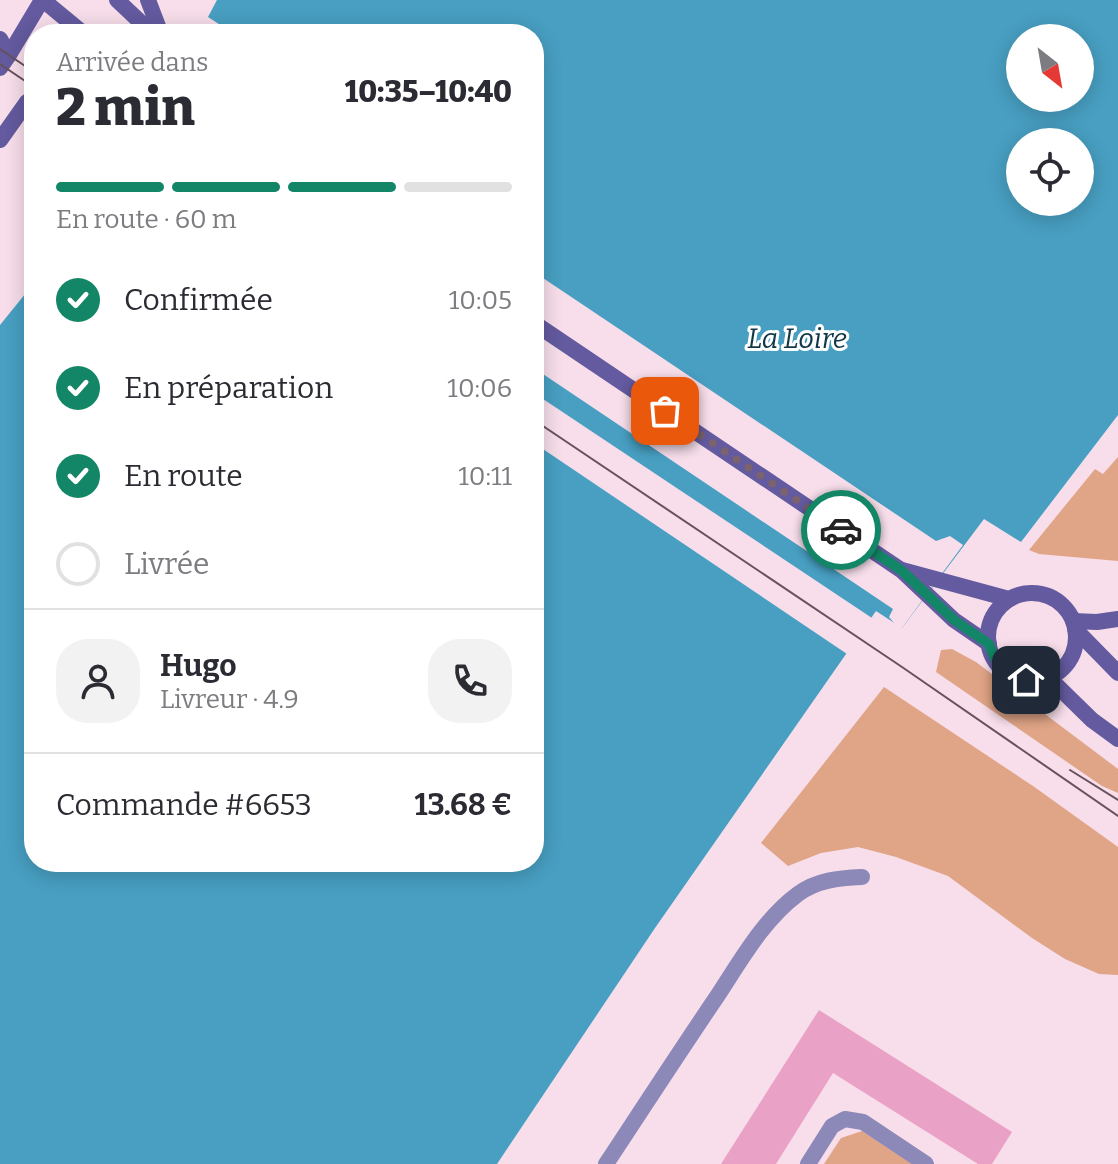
<!DOCTYPE html>
<html lang="fr">
<head>
<meta charset="utf-8">
<style>
	:root { --surface:#fff; --page:#f2f2f3; --text:#2b2b33; --muted:#7c7c81; --line:#e1e1e2; --accent:#128666 }
	body { margin:0; font-family:Bitter,serif; background:var(--page); color:var(--text); height:100vh; display:flex; flex-direction:column; font-size:30px; white-space:nowrap }
	* { box-sizing:border-box; margin:0 }
	p { font-size:26px; color:var(--muted) }
	.icon { flex:none; width:44px; height:44px; fill:none; stroke:currentColor; stroke-width:2; stroke-linecap:round; stroke-linejoin:round }
	.map { position:relative; flex:1; overflow:hidden }
	.side { position:absolute; left:24px; top:24px; width:520px; height:848px; display:flex; flex-direction:column; background:var(--surface); border-radius:32px; box-shadow:0 4px 20px #0003 }
	.side>* { flex:none }
	.needle { width:52px; rotate:149deg }
	.fabs { position:absolute; left:1006px; top:24px; display:grid; gap:16px }
	.fabs a { display:grid; place-items:center; width:88px; height:88px; border-radius:50%; background:var(--surface); box-shadow:0 4px 20px #0003; font-size:40px }
	.pin { position:absolute; display:grid; place-items:center; width:68px; height:68px; color:#fff; margin:-34px; border-radius:16px; box-shadow:0 4px 12px #0006 }
	.courier { position:absolute; display:grid; place-items:center; width:80px; height:80px; margin:-40px; border:6px solid #128666; border-radius:50%; background:#fff; color:#222; box-shadow:0 2px 10px #0007 }
	.summary em { font-style:normal; font-weight:800 }
	.summary div { display:flex; flex-direction:column-reverse }
	.summary { display:flex; align-items:center; justify-content:space-between; height:136px; padding:0 32px }
	h1 { font-size:52px; font-weight:800; line-height:60px }
	.bar { display:grid; grid-template-columns:repeat(4,1fr); gap:12px 8px; align-content:center; height:96px; padding:0 32px }
	.bar i { height:10px; border-radius:6px; background:var(--line) }
	.bar .on { background:var(--accent) }
	.bar p { grid-column:span 4 }
	.line { display:flex; align-items:center; gap:20px; padding:0 32px; border-top:2px solid var(--line) }
	.line div { flex:1 }
	.round { display:grid; place-items:center; flex:none; width:84px; height:84px; border-radius:32px; background:var(--page) }
	ol { padding:0 32px; list-style:none }
	li { display:flex; align-items:center; gap:24px; height:88px }
	li p { margin-inline-start:auto }
	li .icon { padding:8px; border-radius:50%; background:var(--accent); color:#fff; stroke-width:4 }
	li:last-child { color:var(--muted) }
	li i { width:44px; height:44px; border:4px solid var(--line); border-radius:50% }
	.map>svg:first-child { display:block }
	.green { fill:#e0a486 }
	.water { fill:#489fc2; fill-rule:evenodd }
	.pier { fill:#f7deea }
	.building { fill:#eaa1c6 }
	.lines { fill:none; stroke-linecap:round; stroke-linejoin:round }
	.minor { stroke:#8c88b8; stroke-width:16 }
	.secondary { stroke:#635a9f; stroke-width:16 }
	.tram { stroke:#68505c; stroke-width:2 }
	.done { stroke:#7a626e; stroke-width:8; stroke-dasharray:0 14.4 }
	.route { stroke:#128666; stroke-width:10 }
	.labels { text-anchor:middle; stroke-width:6; stroke-linejoin:round; paint-order:stroke }
	.water-label { font-size:28px; font-style:italic; fill:#113848; stroke:#fff }
</style>
</head>
<body>
<div class="map">
<svg width="1118" height="1164" viewBox="0 0 1118 1164">
	<rect width="100%" height="100%" fill="#f7deea"/>
	<g class="green">
		<path d="M1118 457V561L1039 554 1029 550 1095 469 1103 474Z"/>
		<path d="M952 649 976 662 1118 769V793L1102 786 936 672 941 650Z"/>
		<path d="M884 687 1033 786 1118 847V975L1099 974 1065 959 1032 938 948 876 896 857 858 847 821 853 788 866 761 843Z"/>
		<path d="M862 1131 912 1164H824L841 1138Z"/>
	</g>
	<path class="water" d="M217 0H1118V415L1021 542 984 519 902 628 876 611 655 928 497 1164H0V325L34 283V862H534V34H229L225 28 208 17ZM1020 38H1080V98H1020ZM1020 142H1080V202H1020Z"/>
	<g class="pier">
		<path d="M534 272 936 541 950 536 963 545 899 632 892 626 894 623 889 617 893 609 534 368Z"/>
		<path d="M534 393 875 620 850 656 534 443Z"/>
	</g>
	<path class="building" d="M819 1010 1012 1132 992 1164H978L833 1073 776 1164H721Z"/>
	<g class="lines">
		<g class="minor">
			<path d="M606 1164C643 1108 680 1051 718 995 741 960 764 919 798 894 817 880 839 878 862 877"/>
			<path d="M808 1164 832 1126 845 1119 863 1122 926 1164"/>
		</g>
		<g class="secondary">
			<path d="M43 0 84 34"/>
			<path d="M117 0 153 34"/>
			<path d="M148 0 161 34"/>
			<path d="M0 39 9 55 0 68"/>
			<path d="M9 55 42 0"/>
			<path d="M0 140 27 102 34 97"/>
			<path d="M534 323 901 570 954 620 989 644"/>
			<path d="M902 570 1009 599"/>
			<circle cx="1032" cy="637" r="44"/>
			<path d="M1073 621 1097 622 1118 619"/>
			<path d="M1075 629 1118 673"/>
			<path d="M1048 677 1092 720 1118 739"/>
		</g>
		<g class="tram">
			<path d="M0 49 34 72"/>
			<path d="M0 64 34 87"/>
			<path d="M534 420 902 667 1118 816"/>
			<path d="M1070 770 1118 800"/>
		</g>
	</g>
	<g class="lines">
		<path class="done" d="M665 411 841 530"/>
		<path class="route" d="M841 530 901 570 954 620 989 644C995 664 1006 675 1026 680"/>
	</g>
	<g class="labels">
		<g class="water-label">
			<text x="797" y="348">La Loire</text>
		</g>
	</g>
</svg>
<div class="fabs">
<a><svg class="needle" viewBox="-14 -14 28 28"><path d="M0-13l5 13h-10z" fill="#e53935"/><path d="M0 13l5-13h-10z" fill="#7c7c81"/></svg></a>
<a><svg class="icon" aria-label="locate" viewBox="0 0 24 24"><circle cx="12" cy="12" r="6"/><path d="M12 2v4M12 18v4M2 12h4M18 12h4"/></svg></a>
</div>
<div class="pin" style="left:665px;top:411px;background:#ea580c"><svg class="icon" aria-label="bag" viewBox="0 0 24 24"><path d="M5 8h14l-1 12H6zM9 8a3 3 0 0 1 6 0"/></svg></div>
<div class="pin" style="left:1026px;top:680px;background:#1f2937"><svg class="icon" aria-label="home" viewBox="0 0 24 24"><path d="M3 11l9-7 9 7M6 9v11h12V9"/></svg></div>
<div class="courier" style="left:841px;top:530px"><svg class="icon" aria-label="car" viewBox="0 0 24 24"><path d="M5 17H2v-5l4-1 3-4h7l3 4 3 1v5h-3M9 17h6M6 11h13"/><circle cx="7" cy="17" r="2"/><circle cx="17" cy="17" r="2"/></svg></div>
<section class="side">
<div class="summary"><div><h1>2 min</h1><p>Arrivée dans</p></div><em>10:35–10:40</em></div>
<div class="bar"><i class="on"></i><i class="on"></i><i class="on"></i><i></i><p>En route · 60 m</p></div>
<ol>
<li><svg class="icon" aria-label="check" viewBox="0 0 24 24"><path d="M5 12l5 5 9-10"/></svg>Confirmée<p>10:05</p></li>
<li><svg class="icon" aria-label="check" viewBox="0 0 24 24"><path d="M5 12l5 5 9-10"/></svg>En préparation<p>10:06</p></li>
<li><svg class="icon" aria-label="check" viewBox="0 0 24 24"><path d="M5 12l5 5 9-10"/></svg>En route<p>10:11</p></li>
<li><i></i>Livrée</li>
</ol>
<div class="line" style="height:144px"><a class="round"><svg class="icon" aria-label="person" viewBox="0 0 24 24"><circle cx="12" cy="8" r="4"/><path d="M4 21q1-7 8-7t8 7"/></svg></a><div><b>Hugo</b><p>Livreur · 4.9</p></div><a class="round"><svg class="icon" aria-label="phone" viewBox="0 0 24 24"><path d="M5 4h4l2 5-3 2q2 4 5 5l2-3 5 2v4C11 20 4 13 5 4z"/></svg></a></div>
<div class="line" style="height:104px"><div>Commande #6653</div><b>13.68 €</b></div>
</section>
</div>
</body>
</html>
